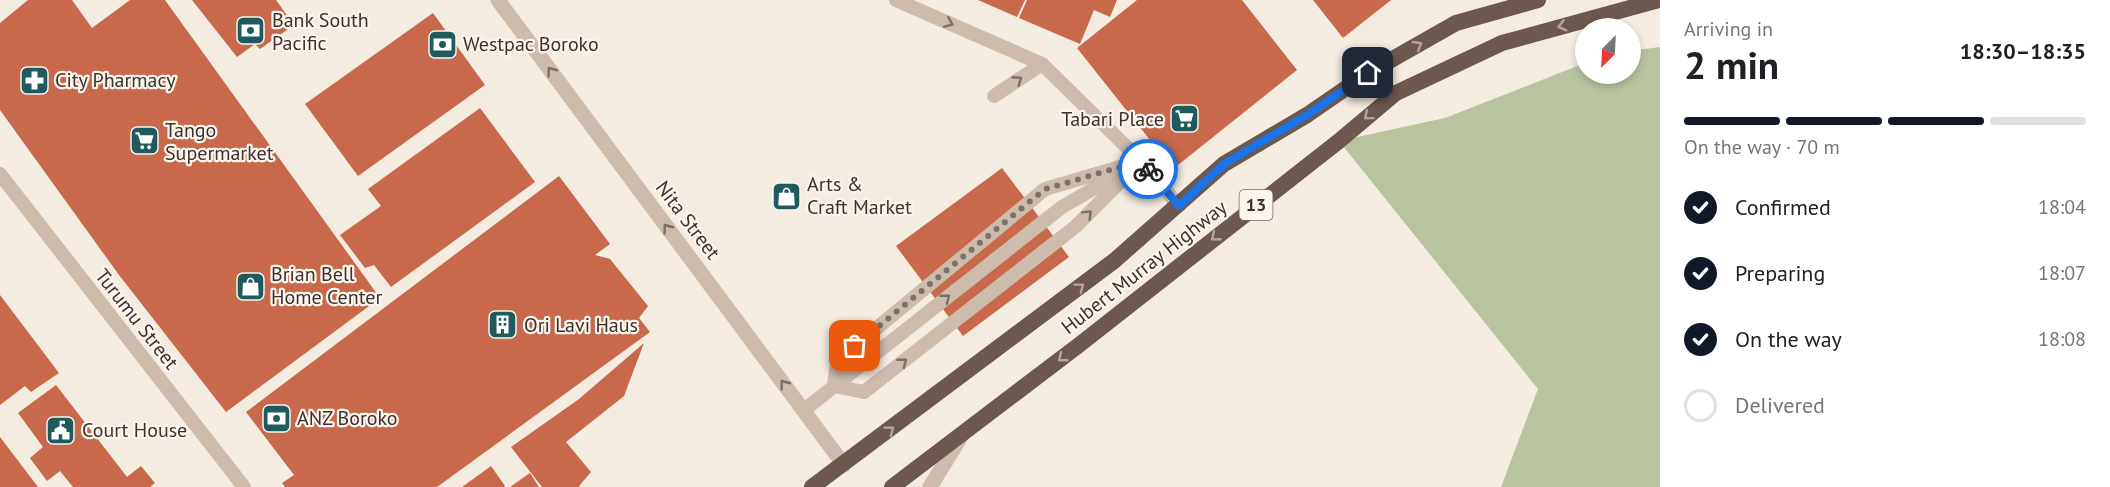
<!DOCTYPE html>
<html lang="en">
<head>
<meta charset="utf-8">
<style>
	:root { --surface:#fff; --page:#f6f6f6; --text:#202124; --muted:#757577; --line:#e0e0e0; --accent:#111827 }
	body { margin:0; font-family:"PT Sans",sans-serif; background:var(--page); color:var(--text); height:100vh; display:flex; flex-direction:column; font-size:22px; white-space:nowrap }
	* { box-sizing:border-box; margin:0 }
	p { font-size:20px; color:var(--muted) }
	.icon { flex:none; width:33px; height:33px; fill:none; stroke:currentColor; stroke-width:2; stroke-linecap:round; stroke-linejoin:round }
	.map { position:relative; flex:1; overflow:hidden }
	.side { display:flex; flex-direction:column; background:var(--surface); width:450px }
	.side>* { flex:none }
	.needle { width:39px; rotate:204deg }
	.tools { position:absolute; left:1575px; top:18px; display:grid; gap:12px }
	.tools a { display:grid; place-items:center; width:66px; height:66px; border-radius:50%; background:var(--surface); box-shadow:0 3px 9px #0003; font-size:30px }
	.pin { position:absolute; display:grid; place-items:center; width:51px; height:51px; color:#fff; margin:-26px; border-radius:12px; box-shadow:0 3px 9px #0006 }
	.courier { position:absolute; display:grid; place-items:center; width:60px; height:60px; margin:-30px; border:4px solid #1a73e8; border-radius:50%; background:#fff; color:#222; box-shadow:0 2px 8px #0007 }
	.head em { font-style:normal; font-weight:800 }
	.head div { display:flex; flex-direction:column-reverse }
	.head { display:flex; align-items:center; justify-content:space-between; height:102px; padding:0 24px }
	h1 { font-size:39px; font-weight:800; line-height:45px }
	.bar { display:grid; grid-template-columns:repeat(4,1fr); gap:9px 6px; align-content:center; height:72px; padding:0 24px }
	.bar i { height:8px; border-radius:4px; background:var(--line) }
	.bar .on { background:var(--accent) }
	.bar p { grid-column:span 4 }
	ol { padding:0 24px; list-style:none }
	li { display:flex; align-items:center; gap:18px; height:66px }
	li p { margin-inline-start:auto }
	li .icon { padding:6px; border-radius:50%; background:var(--accent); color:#fff; stroke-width:4 }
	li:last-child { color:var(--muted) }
	li i { width:33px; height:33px; border:3px solid var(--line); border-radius:50% }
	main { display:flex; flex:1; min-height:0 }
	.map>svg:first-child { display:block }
	.green { fill:#b8c4a0 }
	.building { fill:#c8694b }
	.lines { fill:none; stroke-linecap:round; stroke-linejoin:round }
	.service { stroke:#cdbbac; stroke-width:14 }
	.minor { stroke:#cdbbac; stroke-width:15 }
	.trunk { stroke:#6c584f; stroke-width:16 }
	.oneway { stroke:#7d6f65 }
	.oneway2 { stroke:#b4a69e }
	.done { stroke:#7c716b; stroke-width:6; stroke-dasharray:0 10.8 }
	.route { stroke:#1a73e8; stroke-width:8 }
	.labels { text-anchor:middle; stroke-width:4.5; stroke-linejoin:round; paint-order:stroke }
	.shield { fill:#fbf5ee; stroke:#756b66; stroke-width:1.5 }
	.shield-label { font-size:18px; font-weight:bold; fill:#3b302b }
	.poi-label { font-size:20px; fill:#3b302b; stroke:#fbf5ee; text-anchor:start }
	.street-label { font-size:20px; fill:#3b302b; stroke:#fbf5ee }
</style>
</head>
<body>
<main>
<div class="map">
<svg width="1660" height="487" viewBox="0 0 1660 487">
	<rect width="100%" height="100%" fill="#f4ebe1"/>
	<path class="green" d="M1660 47V487H1501L1538 389 1339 141 1445 118 1585 63 1586 74H1630L1631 51Z"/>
	<g class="building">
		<path d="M28 0H72L92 28 130 0H165L380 298 226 412 119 275 0 110V23Z"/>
		<path d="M192 0H276L294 25 260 49 255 44 237 57Z"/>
		<path d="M978 0H1025L1017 17Z"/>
		<path d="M1027 0H1117L1110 17 1094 10 1080 44 1019 18Z"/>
		<path d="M1137 0H1242L1297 70 1173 169 1077 48Z"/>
		<path d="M1313 0H1391L1343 38Z"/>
		<path d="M433 13 485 85 358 176 305 104Z"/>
		<path d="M480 108 535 182 391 287 374 265 365 268 340 235 381 206 368 189Z"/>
		<path d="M1002 168 1069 257 963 336 896 246Z"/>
		<path d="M559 176 610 244 595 255 610 259 648 306 639 318 650 332 437 487H285L282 483 294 475 246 412Z"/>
		<path d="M0 295 59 373 31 392 25 386 0 405Z"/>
		<path d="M644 343 624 396 566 442 591 472 579 486 580 487H542L511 447 579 399Z"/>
		<path d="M56 385 127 477 141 466 155 483 150 487H73L60 471 47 481 30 458 43 447 18 413Z"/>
		<path d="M0 437 38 487H0Z"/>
		<path d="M491 466 505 486 504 487H462Z"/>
		<path d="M530 473 539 487H510Z"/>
	</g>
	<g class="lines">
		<g class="service">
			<path d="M896 0 1042 64 1141 161 1179 206"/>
			<path d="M994 96 1042 64"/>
			<path d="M0 174 244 487"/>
			<path d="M834 386 837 361 1045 189 1120 167"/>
			<path d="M834 386 864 392 1075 227 1128 174"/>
			<path d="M804 410 1062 207 1141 161"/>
		</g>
		<g class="minor">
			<path d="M498 0 844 465"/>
			<path d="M930 487 962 435"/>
		</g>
		<g class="trunk">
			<path d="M812 487 1114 261 1224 164 1307 115 1368 73 1456 23 1538 0"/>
			<path d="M892 487 1079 345 1339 141 1396 93 1502 43 1659 0"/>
		</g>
	</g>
	<defs><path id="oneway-chevron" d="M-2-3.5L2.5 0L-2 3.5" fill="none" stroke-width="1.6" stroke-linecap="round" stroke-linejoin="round" transform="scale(1.5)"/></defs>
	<g class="oneway">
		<use href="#oneway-chevron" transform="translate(949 23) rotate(23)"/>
		<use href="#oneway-chevron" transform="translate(551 71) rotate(-127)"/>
		<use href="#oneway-chevron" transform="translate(1018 80) rotate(-34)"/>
		<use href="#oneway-chevron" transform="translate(1088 214) rotate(-45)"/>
		<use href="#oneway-chevron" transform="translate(667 228) rotate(-127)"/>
		<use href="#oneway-chevron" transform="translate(946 298) rotate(-38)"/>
		<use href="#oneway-chevron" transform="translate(903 362) rotate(-38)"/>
		<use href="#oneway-chevron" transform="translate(784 384) rotate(-127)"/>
	</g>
	<g class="oneway2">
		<use href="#oneway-chevron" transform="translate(1562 26) rotate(165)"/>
		<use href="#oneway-chevron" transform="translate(1418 45) rotate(-30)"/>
		<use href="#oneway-chevron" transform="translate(1368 116) rotate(140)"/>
		<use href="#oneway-chevron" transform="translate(1215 237) rotate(141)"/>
		<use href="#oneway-chevron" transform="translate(1080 287) rotate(-37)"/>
		<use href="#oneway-chevron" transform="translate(1062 358) rotate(142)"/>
		<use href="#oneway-chevron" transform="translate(890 430) rotate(-37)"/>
	</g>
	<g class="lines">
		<path class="done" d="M855 346 1045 189 1141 161 1148 169"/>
		<path class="route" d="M1148 169 1179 206 1224 164 1307 115 1368 73"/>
	</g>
	<defs>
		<symbol id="bank-square" viewBox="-11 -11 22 22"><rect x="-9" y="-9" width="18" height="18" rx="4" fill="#1f5a5e" stroke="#fbf5ee"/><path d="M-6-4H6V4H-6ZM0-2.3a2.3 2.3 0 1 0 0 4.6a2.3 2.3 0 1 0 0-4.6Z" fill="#fff"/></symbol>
		<symbol id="pharmacy-square" viewBox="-11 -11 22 22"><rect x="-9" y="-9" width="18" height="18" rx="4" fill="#1f5a5e" stroke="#fbf5ee"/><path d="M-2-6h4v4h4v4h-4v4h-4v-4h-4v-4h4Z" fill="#fff"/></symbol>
		<symbol id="supermarket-square" viewBox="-11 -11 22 22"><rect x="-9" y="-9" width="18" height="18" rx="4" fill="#1f5a5e" stroke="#fbf5ee"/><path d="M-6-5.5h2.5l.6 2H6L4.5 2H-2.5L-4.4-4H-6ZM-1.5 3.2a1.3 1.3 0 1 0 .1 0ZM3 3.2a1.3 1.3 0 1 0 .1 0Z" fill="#fff"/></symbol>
		<symbol id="shop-square" viewBox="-11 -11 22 22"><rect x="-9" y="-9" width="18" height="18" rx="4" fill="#1f5a5e" stroke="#fbf5ee"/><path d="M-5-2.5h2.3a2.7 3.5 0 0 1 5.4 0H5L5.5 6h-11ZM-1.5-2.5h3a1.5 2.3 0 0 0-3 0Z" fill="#fff"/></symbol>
		<symbol id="building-square" viewBox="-11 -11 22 22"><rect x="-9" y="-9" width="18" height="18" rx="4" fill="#1f5a5e" stroke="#fbf5ee"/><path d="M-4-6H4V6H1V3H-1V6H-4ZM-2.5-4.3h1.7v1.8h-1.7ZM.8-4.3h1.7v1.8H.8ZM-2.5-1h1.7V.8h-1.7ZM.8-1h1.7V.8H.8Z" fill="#fff"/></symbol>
		<symbol id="civic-square" viewBox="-11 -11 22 22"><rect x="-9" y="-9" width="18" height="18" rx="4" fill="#1f5a5e" stroke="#fbf5ee"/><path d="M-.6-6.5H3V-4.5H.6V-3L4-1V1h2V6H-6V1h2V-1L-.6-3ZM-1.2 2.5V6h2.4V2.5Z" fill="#fff"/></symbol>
	</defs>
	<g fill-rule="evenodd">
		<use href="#bank-square" x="234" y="14" width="33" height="33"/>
		<use href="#bank-square" x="426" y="28" width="33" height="33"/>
		<use href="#pharmacy-square" x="18" y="64" width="33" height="33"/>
		<use href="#supermarket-square" x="1168" y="102" width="33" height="33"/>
		<use href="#supermarket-square" x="128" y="124" width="33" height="33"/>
		<use href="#shop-square" x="770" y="180" width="33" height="33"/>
		<use href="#shop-square" x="234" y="270" width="33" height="33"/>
		<use href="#building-square" x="486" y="308" width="33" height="33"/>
		<use href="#bank-square" x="260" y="402" width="33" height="33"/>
		<use href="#civic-square" x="44" y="414" width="33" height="33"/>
	</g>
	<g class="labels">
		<rect class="shield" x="1239.5" y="190" width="33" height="30" rx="4.5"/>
		<g class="shield-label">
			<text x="1256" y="211">13</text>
		</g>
		<g class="poi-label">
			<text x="272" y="27">Bank South<tspan x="272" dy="23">Pacific</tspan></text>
			<text x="463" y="51">Westpac Boroko</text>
			<text x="55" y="87">City Pharmacy</text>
			<text x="1164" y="126" text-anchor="end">Tabari Place</text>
			<text x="165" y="137">Tango<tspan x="165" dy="23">Supermarket</tspan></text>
			<text x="807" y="191">Arts &amp;<tspan x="807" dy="23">Craft Market</tspan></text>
			<text x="271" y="281">Brian Bell<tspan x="271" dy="23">Home Center</tspan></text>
			<text x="524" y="332">Ori Lavi Haus</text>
			<text x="297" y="425">ANZ Boroko</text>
			<text x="82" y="437">Court House</text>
		</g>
		<g class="street-label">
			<text transform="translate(688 220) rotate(53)" y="7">Nita Street</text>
			<text transform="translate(1144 267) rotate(-38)" y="7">Hubert Murray Highway</text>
			<text transform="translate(137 319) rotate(52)" y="7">Turumu Street</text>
		</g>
	</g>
</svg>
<div class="tools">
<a><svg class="needle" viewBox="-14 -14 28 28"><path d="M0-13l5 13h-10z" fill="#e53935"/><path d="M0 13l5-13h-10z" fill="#757577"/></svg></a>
</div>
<div class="pin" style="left:855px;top:346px;background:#ea580c"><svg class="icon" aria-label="bag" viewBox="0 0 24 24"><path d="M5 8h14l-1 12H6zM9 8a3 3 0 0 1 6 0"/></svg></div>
<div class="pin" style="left:1368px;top:73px;background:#1f2937"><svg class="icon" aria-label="home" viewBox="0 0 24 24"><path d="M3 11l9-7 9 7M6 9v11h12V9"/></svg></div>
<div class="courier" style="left:1148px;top:169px"><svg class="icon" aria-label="bike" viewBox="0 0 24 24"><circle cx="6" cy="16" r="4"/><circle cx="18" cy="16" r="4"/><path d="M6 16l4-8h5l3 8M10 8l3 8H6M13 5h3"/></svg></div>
</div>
<section class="side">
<div class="head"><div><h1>2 min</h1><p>Arriving in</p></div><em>18:30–18:35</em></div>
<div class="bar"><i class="on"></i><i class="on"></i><i class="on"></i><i></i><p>On the way · 70 m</p></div>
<ol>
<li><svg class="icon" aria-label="check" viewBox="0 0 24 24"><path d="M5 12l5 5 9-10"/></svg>Confirmed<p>18:04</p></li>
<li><svg class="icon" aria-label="check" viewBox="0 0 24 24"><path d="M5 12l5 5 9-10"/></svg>Preparing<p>18:07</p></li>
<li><svg class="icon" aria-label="check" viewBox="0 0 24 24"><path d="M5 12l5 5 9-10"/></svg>On the way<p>18:08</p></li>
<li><i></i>Delivered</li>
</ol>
</section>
</main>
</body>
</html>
